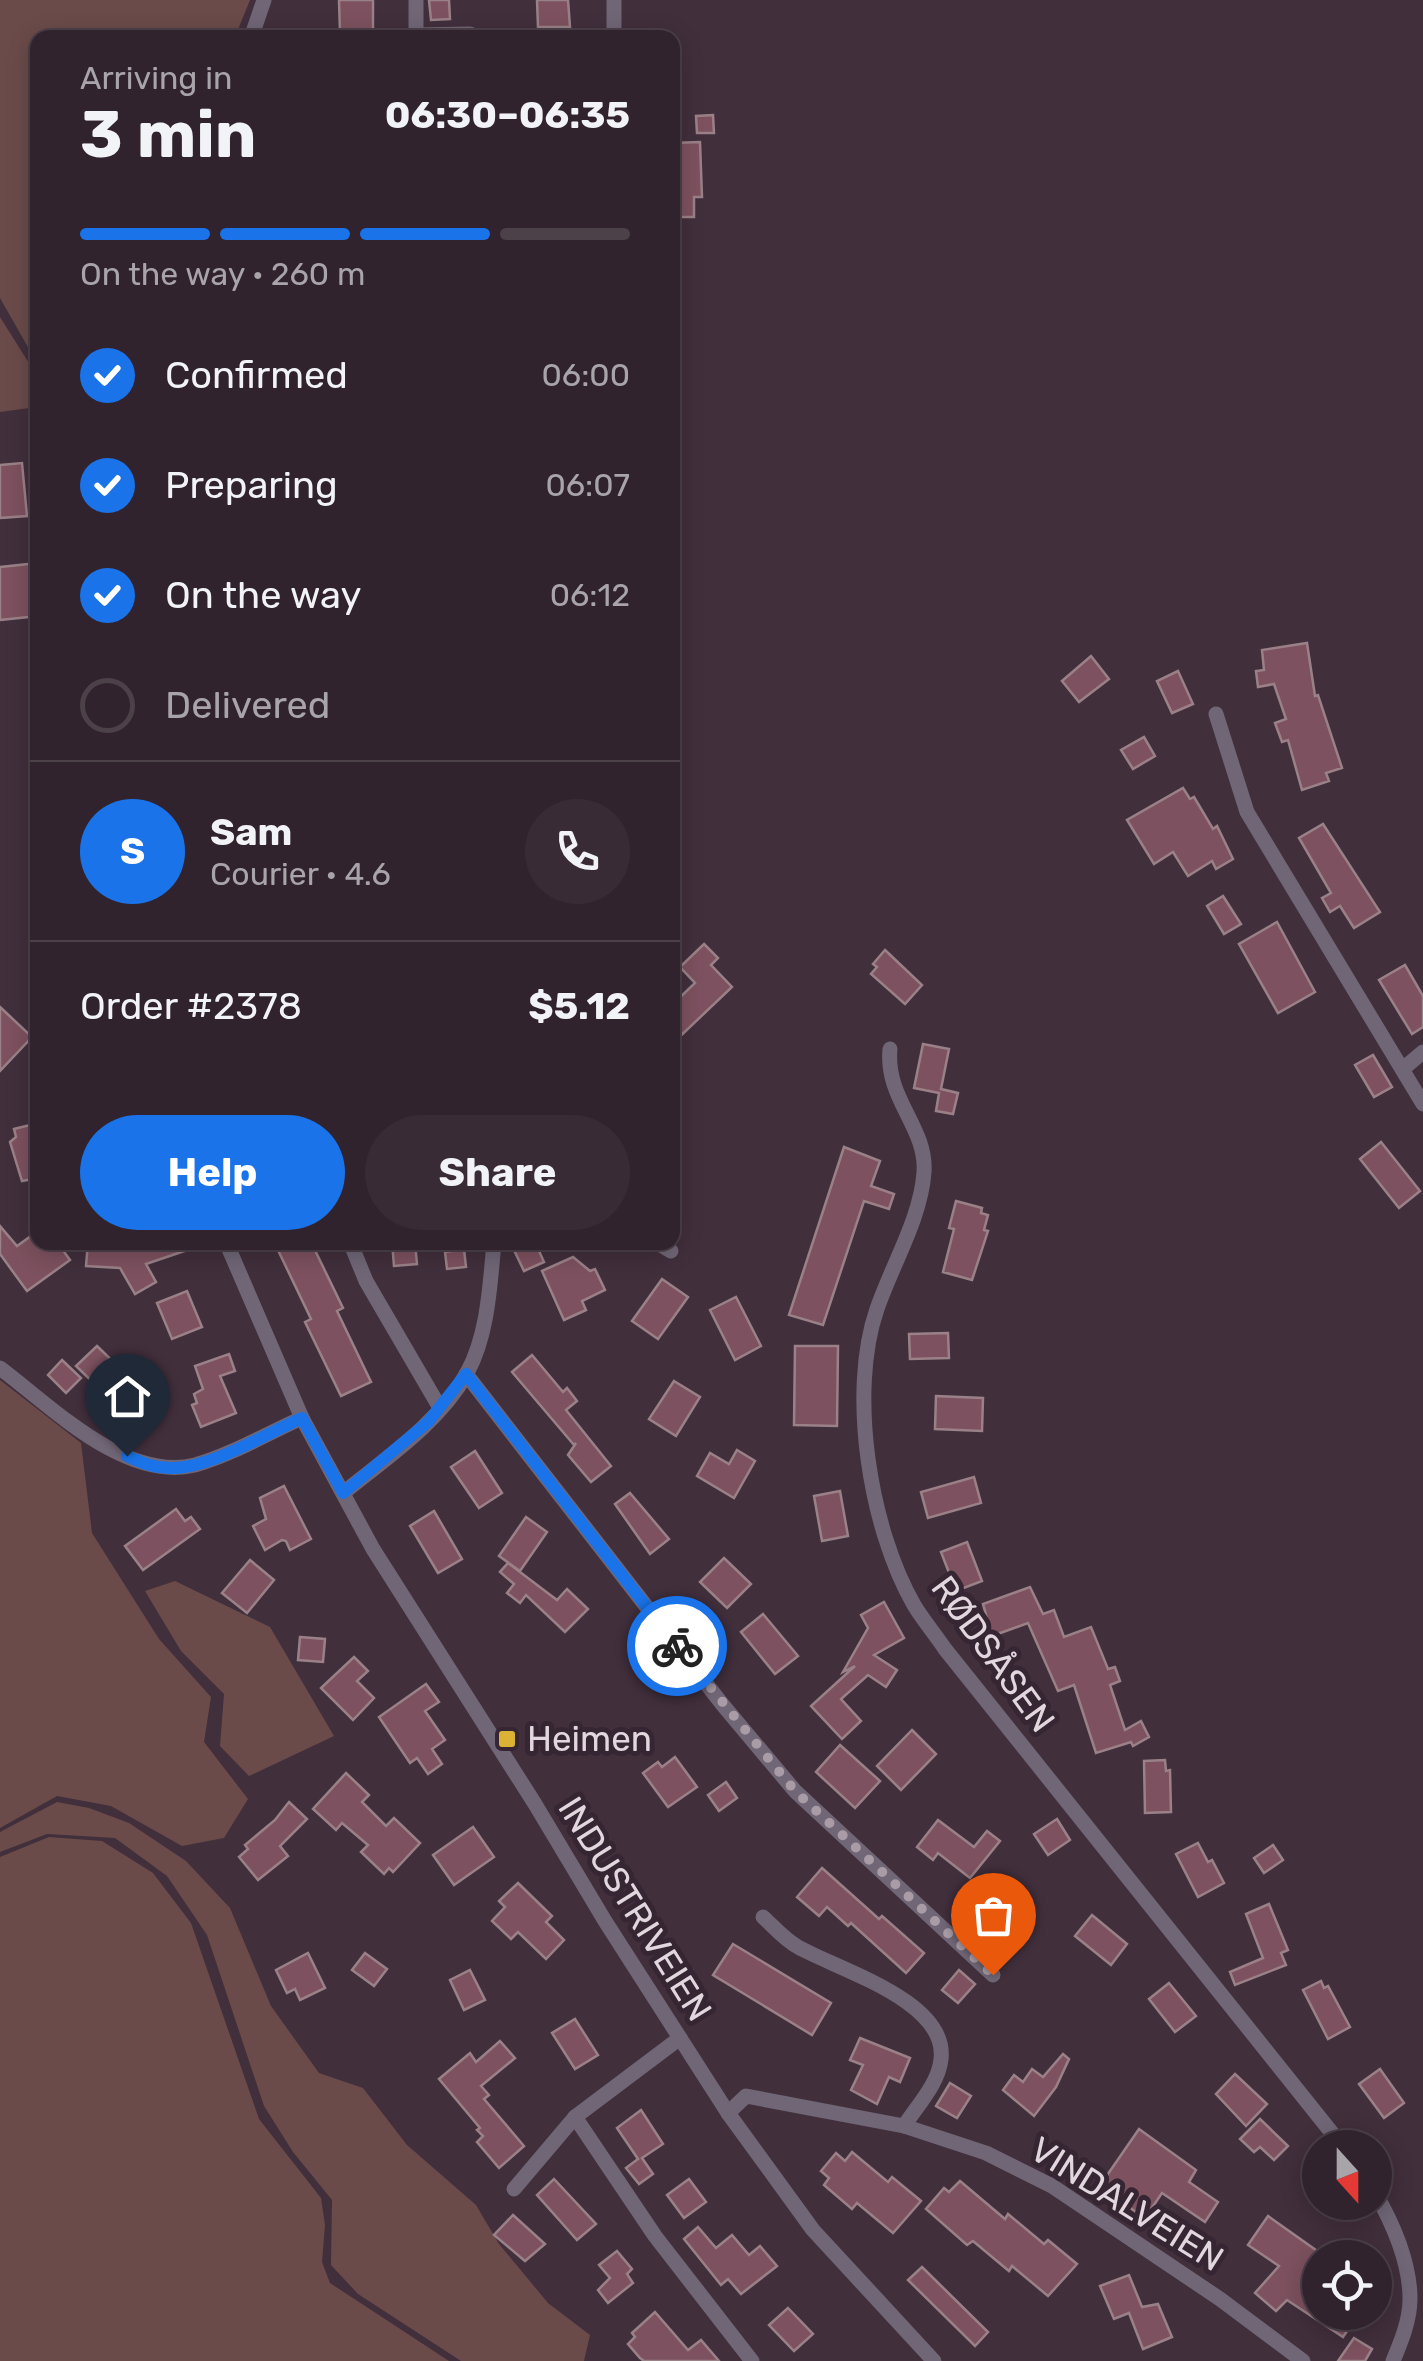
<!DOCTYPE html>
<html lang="en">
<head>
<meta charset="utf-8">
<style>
	:root { --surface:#31232d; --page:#392b35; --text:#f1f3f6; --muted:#a8a4aa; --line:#4c4049; --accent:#1a73e8 }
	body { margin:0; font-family:Rubik,sans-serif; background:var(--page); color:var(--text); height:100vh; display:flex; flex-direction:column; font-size:38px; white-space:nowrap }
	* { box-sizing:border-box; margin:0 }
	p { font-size:32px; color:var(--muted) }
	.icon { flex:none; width:55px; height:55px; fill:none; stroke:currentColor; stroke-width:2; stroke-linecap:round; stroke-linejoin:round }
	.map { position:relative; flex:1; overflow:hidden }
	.drawer { position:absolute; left:30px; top:30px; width:650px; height:1220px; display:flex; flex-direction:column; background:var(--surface); border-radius:20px; box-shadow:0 5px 25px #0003,0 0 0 2px var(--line) }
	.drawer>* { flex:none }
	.needle { width:65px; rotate:159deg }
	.buttons { position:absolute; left:1302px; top:2130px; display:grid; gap:20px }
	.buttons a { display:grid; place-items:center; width:90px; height:90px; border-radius:50%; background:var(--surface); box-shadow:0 5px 25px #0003,0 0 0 2px var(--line); font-size:50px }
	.pin { position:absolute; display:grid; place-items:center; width:85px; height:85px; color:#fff; margin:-102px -42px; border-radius:50% 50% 50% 0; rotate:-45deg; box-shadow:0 0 10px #0007 }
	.pin .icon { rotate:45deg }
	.courier { position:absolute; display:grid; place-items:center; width:100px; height:100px; margin:-50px; border:8px solid #1a73e8; border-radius:50%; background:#fff; color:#222; box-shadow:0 2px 12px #0007 }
	.headline em { font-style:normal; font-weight:700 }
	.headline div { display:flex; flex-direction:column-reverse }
	.headline { display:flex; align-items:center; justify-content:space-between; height:170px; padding:0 50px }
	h1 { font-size:65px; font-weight:700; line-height:75px }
	.bar { display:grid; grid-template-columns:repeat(4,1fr); gap:15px 10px; align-content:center; height:120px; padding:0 50px }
	.bar i { height:12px; border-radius:8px; background:var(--line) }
	.bar .selected { background:var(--accent) }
	.bar p { grid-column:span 4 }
	.line { display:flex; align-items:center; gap:25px; padding:0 50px; border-top:2px solid var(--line) }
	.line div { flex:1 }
	.round { display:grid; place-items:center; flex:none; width:105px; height:105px; border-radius:52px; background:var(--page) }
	ol { padding:0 50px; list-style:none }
	li { display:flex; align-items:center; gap:30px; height:110px }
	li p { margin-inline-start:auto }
	li .icon { padding:10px; border-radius:50%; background:var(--accent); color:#fff; stroke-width:4 }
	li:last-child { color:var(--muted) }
	li i { width:55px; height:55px; border:5px solid var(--line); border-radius:50% }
	.action { display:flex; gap:20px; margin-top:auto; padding:20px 50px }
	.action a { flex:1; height:115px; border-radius:60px; background:var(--accent); color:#fff; font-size:40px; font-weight:700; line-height:115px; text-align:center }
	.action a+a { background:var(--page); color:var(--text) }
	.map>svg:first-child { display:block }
	.green { fill:#6a4b49 }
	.building { fill:#7d515f; stroke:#9a8188; stroke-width:2.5 }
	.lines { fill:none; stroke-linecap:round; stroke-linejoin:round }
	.minor { stroke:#706676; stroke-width:15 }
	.done { stroke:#aa9ca6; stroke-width:10; stroke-dasharray:0 18 }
	.route { stroke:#1a73e8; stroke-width:12 }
	.poi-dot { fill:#dbb233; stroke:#362532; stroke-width:4 }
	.labels { text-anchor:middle; stroke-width:10; stroke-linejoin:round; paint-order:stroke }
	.street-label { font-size:35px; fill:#e3d7df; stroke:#362532 }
	.poi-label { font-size:35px; fill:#e3d7df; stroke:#362532; text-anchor:start }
</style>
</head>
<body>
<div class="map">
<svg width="1423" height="2361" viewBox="0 0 1423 2361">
	<rect width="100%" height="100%" fill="#412f3c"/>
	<g class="green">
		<path d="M0 0H250L235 37 38 38 37 363 0 298Z"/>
		<path d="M0 317 37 376V407L0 412Z"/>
		<path d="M0 1380 81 1443 92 1533 159 1639 211 1697 204 1742 248 1799 224 1838 182 1846 111 1806 57 1796 0 1828Z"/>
		<path d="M175 1581 270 1627 334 1736 249 1776 220 1746 224 1694 181 1651 145 1591Z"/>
		<path d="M57 1802 89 1808 129 1823 186 1861 230 1908 271 2006 319 2073 363 2088 407 2145 476 2205 499 2244 548 2303 590 2335 584 2361H461L358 2294 331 2265 332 2200 293 2152 264 2106 207 1935 167 1876 115 1838 47 1834 0 1852V1832Z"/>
		<path d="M49 1837 102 1841 153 1873 191 1923 259 2119 321 2198 325 2225 322 2262 330 2283 449 2361H0V1857Z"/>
	</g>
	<g class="building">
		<path d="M339 0H373V36L340 33Z"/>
		<path d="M429 0H449L450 19 431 20Z"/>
		<path d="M537 0H568L570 27H538Z"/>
		<path d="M713 115 714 133H697L696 116Z"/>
		<path d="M700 142 702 197H694V217H672V143Z"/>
		<path d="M22 463 27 516 0 518V465Z"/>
		<path d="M38 563V616L0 620V567Z"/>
		<path d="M1307 643 1315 696 1318 695 1342 768 1326 773 1329 781 1302 790 1288 740 1282 742 1275 723 1286 719 1274 684 1258 687 1256 671 1264 670 1262 650Z"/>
		<path d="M1091 656 1109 679 1079 702 1062 681Z"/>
		<path d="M1178 671 1193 704 1172 713 1157 681Z"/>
		<path d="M1144 737 1155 756 1133 769 1121 750Z"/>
		<path d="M1183 788 1190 799 1194 797 1213 829 1217 826 1233 859 1216 869 1212 861 1188 876 1173 852 1154 864 1127 820Z"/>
		<path d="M1323 824 1380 912 1354 928 1340 906 1330 912 1322 898 1331 893 1299 838Z"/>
		<path d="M1223 896 1241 924 1224 934 1207 906Z"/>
		<path d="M1277 922 1315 992 1278 1013 1239 944Z"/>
		<path d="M704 944 718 958 711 965 732 987 672 1044V1005L695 983 680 967Z"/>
		<path d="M885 950 922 985 905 1004 871 974 877 967 873 964Z"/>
		<path d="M1405 965 1423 996V1027L1412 1034 1379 980Z"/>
		<path d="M0 1007 32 1037 0 1071Z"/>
		<path d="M923 1044 949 1049 941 1089 958 1093 953 1114 936 1111 939 1093 914 1088Z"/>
		<path d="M1373 1055 1392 1087 1374 1097 1355 1065Z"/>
		<path d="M38 1123V1178L22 1181 10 1142 16 1137 14 1129Z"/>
		<path d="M1381 1142 1420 1191 1399 1208 1360 1159Z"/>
		<path d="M844 1147 880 1161 871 1186 894 1194 889 1209 864 1201 823 1325 789 1315Z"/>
		<path d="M956 1201 982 1208 981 1213 988 1215 984 1230 988 1231 972 1280 943 1272 954 1229 949 1228Z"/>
		<path d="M0 1226 17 1246 38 1231V1242H57L70 1260 27 1291 0 1254Z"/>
		<path d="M88 1242H202V1245L146 1264 156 1282 135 1294 120 1268 86 1266Z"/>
		<path d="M289 1242H311L343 1308 337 1311 371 1382 341 1396 305 1322 311 1319 277 1248Z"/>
		<path d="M392 1242H415L417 1264 394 1266Z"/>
		<path d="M531 1242H535L544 1262 524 1271 514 1250Z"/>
		<path d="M464 1249 466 1267 447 1269 445 1252Z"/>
		<path d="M573 1257 590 1271 595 1269 605 1290 582 1301 586 1310 564 1320 542 1271Z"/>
		<path d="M662 1279 688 1297 658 1339 632 1321Z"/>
		<path d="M187 1291 202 1327 172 1339 157 1303Z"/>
		<path d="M736 1297 761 1346 735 1360 710 1310Z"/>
		<path d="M948 1333 949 1358 910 1359 909 1334Z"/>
		<path d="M97 1346 130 1378 110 1399 76 1366Z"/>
		<path d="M795 1346H838L837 1426 794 1425Z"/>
		<path d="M229 1354 235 1371 220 1376 236 1413 201 1427 192 1405 197 1403 194 1394 203 1389 195 1366Z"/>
		<path d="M532 1355 563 1392 567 1388 577 1401 566 1410 611 1466 591 1482 568 1455 576 1443 574 1445 512 1372Z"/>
		<path d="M62 1360 81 1378 66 1393 48 1375Z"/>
		<path d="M674 1381 700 1397 676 1436 649 1419Z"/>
		<path d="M936 1396 983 1398 982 1431 935 1429Z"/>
		<path d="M737 1450 755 1461 734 1498 697 1476 710 1453 729 1464Z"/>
		<path d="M475 1451 502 1493 479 1508 451 1467Z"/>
		<path d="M974 1477 981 1503 928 1518 921 1492Z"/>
		<path d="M284 1486 311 1539 290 1550 286 1541 282 1540 265 1550 253 1526 266 1519 260 1498Z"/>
		<path d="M840 1491 848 1536 822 1541 814 1496Z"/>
		<path d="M630 1493 669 1539 650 1554 615 1504Z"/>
		<path d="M176 1509 185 1521 191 1517 200 1529 143 1570 125 1546Z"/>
		<path d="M434 1511 462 1559 438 1573 410 1526Z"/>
		<path d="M526 1517 547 1532 520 1571 499 1556Z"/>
		<path d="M967 1542 982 1581 956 1591 941 1552Z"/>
		<path d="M724 1558 751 1584 727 1608 700 1582Z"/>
		<path d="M250 1560 274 1580 247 1613 222 1593Z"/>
		<path d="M508 1563 557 1600 567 1589 588 1609 565 1632 526 1595 520 1603 507 1593 514 1584 500 1572Z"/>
		<path d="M1030 1587 1043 1614 1054 1610 1064 1637 1091 1627 1108 1669 1115 1667 1120 1681 1110 1685 1125 1730 1141 1721 1149 1737 1133 1746 1131 1742 1096 1753 1074 1685 1058 1691 1028 1623 992 1636 983 1604Z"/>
		<path d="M884 1602 904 1638 874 1655 897 1670 886 1687 868 1675 841 1699 861 1721 842 1739 811 1706 855 1666 843 1672 868 1628 861 1615Z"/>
		<path d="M763 1614 798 1656 775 1674 741 1632Z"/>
		<path d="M300 1637 325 1639 323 1662 298 1660Z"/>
		<path d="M354 1657 368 1671 357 1681 374 1698 353 1720 321 1688Z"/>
		<path d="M426 1684 439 1702 425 1711 445 1740 432 1749 442 1764 428 1774 417 1758 410 1763 379 1717Z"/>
		<path d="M912 1730 936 1754 901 1790 877 1766Z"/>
		<path d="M840 1745 880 1781 855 1808 816 1772Z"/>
		<path d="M675 1757 697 1787 668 1807 643 1773 658 1762 662 1767Z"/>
		<path d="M1165 1760 1166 1771 1170 1770 1171 1812 1145 1813 1144 1761Z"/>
		<path d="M346 1773 369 1795 362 1802 386 1826 394 1818 420 1843 393 1872 389 1868 384 1874 361 1852 368 1845 342 1823 336 1830 313 1809Z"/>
		<path d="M726 1782 737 1798 719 1811 708 1795Z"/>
		<path d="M289 1802 307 1819 280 1846 288 1856 258 1880 239 1857 248 1849 245 1845 275 1820Z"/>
		<path d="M1057 1819 1070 1840 1048 1855 1034 1834Z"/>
		<path d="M938 1820 974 1847 987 1831 1000 1841 970 1878 938 1853 933 1860 917 1847Z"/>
		<path d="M473 1827 494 1857 454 1885 433 1855Z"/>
		<path d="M1198 1843 1208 1862 1212 1860 1224 1883 1198 1897 1176 1854Z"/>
		<path d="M1273 1845 1283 1860 1264 1873 1254 1858Z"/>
		<path d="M822 1868 879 1919 882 1916 924 1953 906 1973 851 1923 848 1926 827 1907 819 1916 797 1897Z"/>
		<path d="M990 1876 1022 1904 989 1946 969 1931 986 1911 983 1909 987 1905 974 1895Z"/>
		<path d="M518 1883 552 1916 546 1922 564 1940 546 1959 518 1932 511 1939 492 1921 505 1907 499 1901Z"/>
		<path d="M1269 1904 1288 1950 1281 1953 1286 1965 1235 1985 1230 1972 1263 1958 1246 1914Z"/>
		<path d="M1092 1915 1127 1944 1111 1965 1075 1936Z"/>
		<path d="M733 1944 831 2003 812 2035 713 1975Z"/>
		<path d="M308 1953 325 1988 300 2000 295 1989 287 1993 276 1970Z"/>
		<path d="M365 1953 387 1969 374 1986 352 1970Z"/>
		<path d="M470 1970 485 2000 464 2010 450 1980Z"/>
		<path d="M959 1970 975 1984 958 2003 942 1990Z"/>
		<path d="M1321 1981 1324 1988 1328 1986 1350 2027 1328 2039 1303 1990Z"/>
		<path d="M1169 1983 1196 2016 1175 2032 1149 1999Z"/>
		<path d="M575 2019 598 2055 575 2069 552 2033Z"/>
		<path d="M860 2038 910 2058 900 2082 889 2077 877 2104 851 2090 863 2065 850 2060Z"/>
		<path d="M500 2041 515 2058 481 2086 489 2095 484 2099 524 2146 499 2168 477 2142 483 2136 477 2130 480 2128 439 2079 470 2053 476 2062Z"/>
		<path d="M1063 2054 1069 2059 1056 2087 1034 2116 1003 2090 1014 2075 1023 2082 1032 2069 1043 2077Z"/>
		<path d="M1380 2069 1404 2103 1384 2118 1359 2084Z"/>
		<path d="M1235 2074 1267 2104 1246 2126 1216 2094Z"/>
		<path d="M950 2083 971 2096 957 2118 936 2106Z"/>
		<path d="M641 2110 663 2144 642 2158 653 2174 639 2184 626 2168 638 2159 617 2128Z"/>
		<path d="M1260 2119 1288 2146 1274 2160 1260 2147 1254 2152 1240 2139Z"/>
		<path d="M1139 2129 1196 2170 1189 2182 1218 2202 1205 2222 1162 2193 1145 2218 1099 2187Z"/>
		<path d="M852 2152 888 2182 892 2177 921 2201 893 2233 857 2203 852 2209 824 2185 829 2178 821 2171 836 2153 845 2161Z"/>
		<path d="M554 2179 596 2224 577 2240 537 2195Z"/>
		<path d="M689 2179 706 2202 684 2218 667 2195Z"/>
		<path d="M960 2181 1005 2219 1008 2214 1044 2244 1048 2240 1077 2264 1048 2296 1012 2266 1009 2271 973 2241 967 2245 926 2209 944 2188 949 2192Z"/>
		<path d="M513 2215 545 2244 525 2261 494 2235Z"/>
		<path d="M1268 2216 1320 2253V2312H1360L1343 2337 1287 2300 1276 2311 1255 2293 1279 2266 1248 2245Z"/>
		<path d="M698 2227 716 2248 732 2235 749 2255 760 2246 777 2266 741 2294 728 2279 721 2285 684 2239Z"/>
		<path d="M617 2251 632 2269 627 2274 633 2283 608 2303 598 2290 610 2278 599 2265Z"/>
		<path d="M922 2267 988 2332 975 2346 908 2280Z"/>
		<path d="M1129 2275 1142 2307 1158 2304 1172 2337 1143 2349 1129 2313 1114 2319 1100 2286Z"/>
		<path d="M788 2308 813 2334 794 2351 769 2325Z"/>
		<path d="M655 2312 688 2350 701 2340 719 2361H644L640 2358 628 2344 635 2337 632 2333Z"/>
		<path d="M1354 2338 1372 2349 1365 2361H1338Z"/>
	</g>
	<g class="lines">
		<g class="minor">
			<path d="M416 0V35L470 34 481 38"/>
			<path d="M614 0V38"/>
			<path d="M251 38 264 0"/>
			<path d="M1216 714 1247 812 1423 1104"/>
			<path d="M890 1049C885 1099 927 1127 924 1172 921 1218 892 1265 877 1309 848 1392 870 1529 914 1605 923 1620 935 1634 945 1649L1344 2148"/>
			<path d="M1404 1068 1423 1052"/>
			<path d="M226 1242 302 1418 373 1549 535 1804 605 1921 728 2113 813 2230 934 2361"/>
			<path d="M350 1242 366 1281 440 1408"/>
			<path d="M656 1242 671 1251"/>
			<path d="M0 1368C52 1407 125 1482 195 1465 231 1455 268 1433 302 1418"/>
			<path d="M466 1374 722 1704 795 1791 993 1975"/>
			<path d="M343 1493C386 1458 439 1423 467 1373 488 1335 490 1285 494 1242"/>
			<path d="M763 1917C774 1927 785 1940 798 1947 839 1970 948 2001 941 2059 939 2083 917 2106 904 2126"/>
			<path d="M728 2113 746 2096 904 2126 986 2153 1052 2186 1220 2299 1303 2361"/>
			<path d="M575 2117 655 2236 752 2361"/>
			<path d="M514 2189 575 2117 680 2038"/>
			<path d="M1375 2193C1393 2223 1410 2263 1410 2299 1410 2320 1401 2342 1393 2361"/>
		</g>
	</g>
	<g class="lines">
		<path class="done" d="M677 1646 795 1791 993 1975"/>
		<path class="route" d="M127 1456C142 1463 156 1469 174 1468 212 1467 266 1434 302 1418L343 1493 428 1422 466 1374 677 1646"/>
	</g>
	<rect class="poi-dot" x="497" y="1729" width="20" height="20" rx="5"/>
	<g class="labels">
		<g class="street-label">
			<text transform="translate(993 1654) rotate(54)" y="12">RØDSÅSEN</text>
			<text transform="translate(635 1909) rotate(58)" y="12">INDUSTRIVEIEN</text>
			<text transform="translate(1127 2204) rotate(32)" y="12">VINDALVEIEN</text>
		</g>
		<g class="poi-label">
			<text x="527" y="1751">Heimen</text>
		</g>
	</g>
</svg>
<div class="buttons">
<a><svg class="needle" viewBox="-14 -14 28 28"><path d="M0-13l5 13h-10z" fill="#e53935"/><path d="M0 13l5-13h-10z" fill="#a8a4aa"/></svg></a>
<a><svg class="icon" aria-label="locate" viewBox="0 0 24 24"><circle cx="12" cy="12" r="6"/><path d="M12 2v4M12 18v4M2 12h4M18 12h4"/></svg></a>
</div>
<div class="pin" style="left:993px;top:1975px;background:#ea580c"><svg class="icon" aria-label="bag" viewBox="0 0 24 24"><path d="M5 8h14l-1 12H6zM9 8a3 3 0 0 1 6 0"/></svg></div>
<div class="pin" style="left:127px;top:1456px;background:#1f2937"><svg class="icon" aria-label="home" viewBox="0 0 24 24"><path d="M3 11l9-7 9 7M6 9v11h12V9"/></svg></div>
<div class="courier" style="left:677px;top:1646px"><svg class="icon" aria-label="bike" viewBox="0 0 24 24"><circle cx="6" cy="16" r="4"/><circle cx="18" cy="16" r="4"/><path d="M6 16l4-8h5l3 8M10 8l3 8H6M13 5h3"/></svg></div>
<section class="drawer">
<div class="headline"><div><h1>3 min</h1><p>Arriving in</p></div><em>06:30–06:35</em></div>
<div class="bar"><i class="selected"></i><i class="selected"></i><i class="selected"></i><i></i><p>On the way · 260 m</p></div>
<ol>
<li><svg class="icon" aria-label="check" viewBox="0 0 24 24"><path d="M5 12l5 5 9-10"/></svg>Confirmed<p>06:00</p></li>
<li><svg class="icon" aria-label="check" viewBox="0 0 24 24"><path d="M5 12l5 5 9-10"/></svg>Preparing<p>06:07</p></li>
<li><svg class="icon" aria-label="check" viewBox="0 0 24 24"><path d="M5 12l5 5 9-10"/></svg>On the way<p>06:12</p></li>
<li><i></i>Delivered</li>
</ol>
<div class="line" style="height:180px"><b class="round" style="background:var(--accent);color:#fff">S</b><div><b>Sam</b><p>Courier · 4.6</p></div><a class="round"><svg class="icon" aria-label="phone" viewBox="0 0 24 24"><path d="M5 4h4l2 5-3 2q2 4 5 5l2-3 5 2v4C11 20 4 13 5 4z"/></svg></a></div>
<div class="line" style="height:130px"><div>Order #2378</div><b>$5.12</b></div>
<div class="action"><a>Help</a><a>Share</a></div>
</section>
</div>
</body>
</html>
